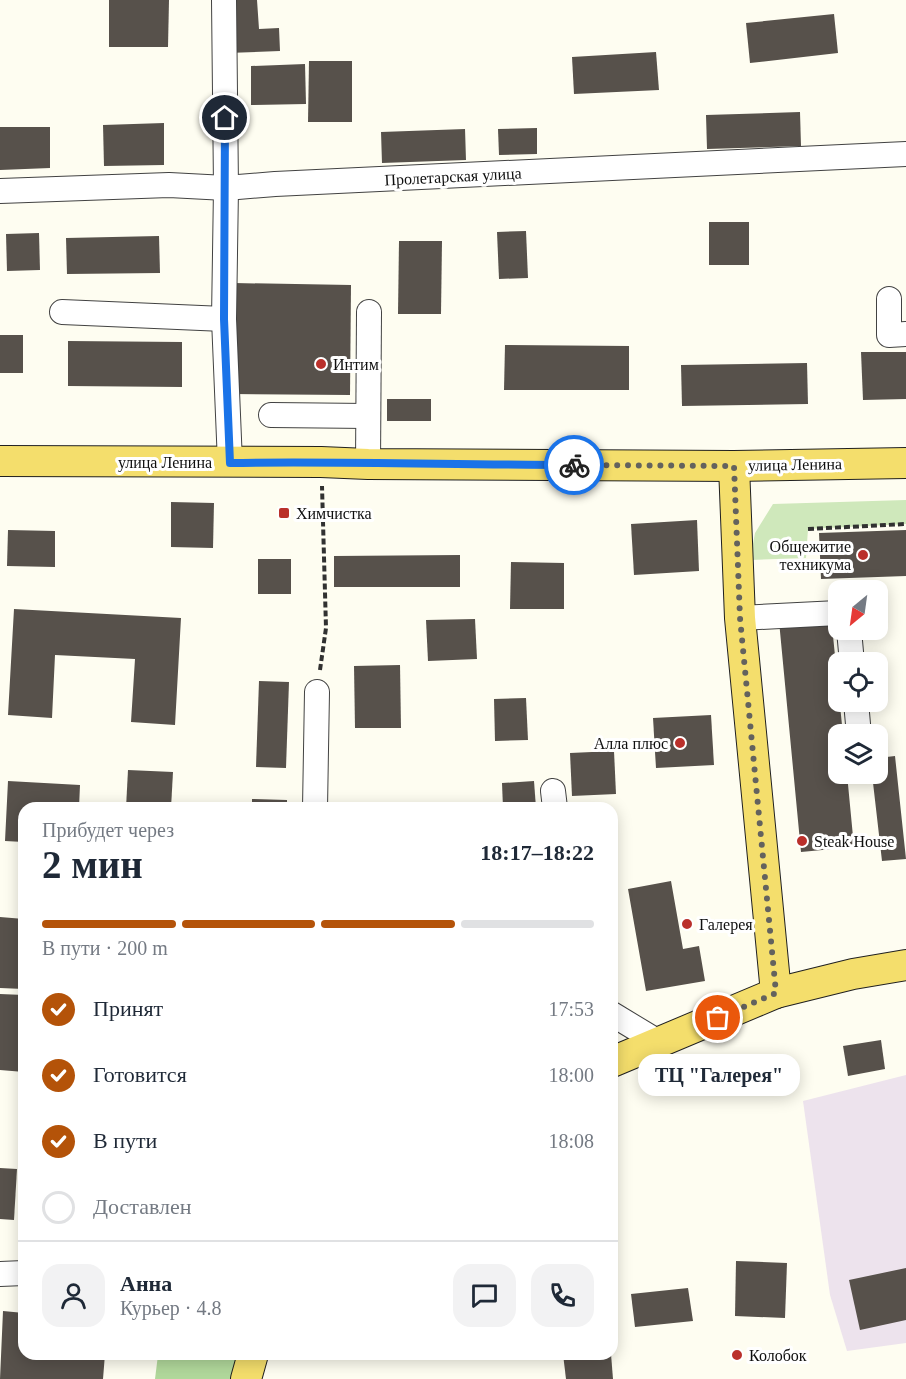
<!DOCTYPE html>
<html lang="ru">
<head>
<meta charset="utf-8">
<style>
	:root { --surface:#fff; --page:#f2f2f3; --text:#1f2937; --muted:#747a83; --line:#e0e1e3; --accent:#b45309 }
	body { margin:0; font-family:Georgia,serif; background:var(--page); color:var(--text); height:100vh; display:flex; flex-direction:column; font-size:22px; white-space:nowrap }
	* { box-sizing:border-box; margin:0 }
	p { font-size:20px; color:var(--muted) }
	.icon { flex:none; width:33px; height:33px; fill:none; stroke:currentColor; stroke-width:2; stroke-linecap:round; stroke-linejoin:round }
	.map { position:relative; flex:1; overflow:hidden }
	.details { position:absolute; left:18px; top:802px; width:600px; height:558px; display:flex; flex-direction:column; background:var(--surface); border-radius:18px; box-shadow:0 3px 15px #0003 }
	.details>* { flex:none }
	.needle { width:39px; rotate:209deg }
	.buttons { position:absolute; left:828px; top:580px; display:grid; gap:12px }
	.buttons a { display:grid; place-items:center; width:60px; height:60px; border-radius:12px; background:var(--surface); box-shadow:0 3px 15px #0003; font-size:30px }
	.pin { position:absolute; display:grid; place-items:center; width:51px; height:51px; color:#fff; margin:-26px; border:3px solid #fff; border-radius:50%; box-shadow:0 2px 6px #0007 }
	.courier { position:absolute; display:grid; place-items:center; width:60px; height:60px; margin:-30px; border:4px solid #1a73e8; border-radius:50%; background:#fff; color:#222; box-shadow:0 2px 8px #0007 }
	.bubble { position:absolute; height:42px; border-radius:18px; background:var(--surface); box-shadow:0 3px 15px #0003; font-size:20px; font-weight:800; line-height:42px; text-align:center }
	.overview em { font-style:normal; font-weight:800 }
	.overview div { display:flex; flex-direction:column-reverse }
	.overview { display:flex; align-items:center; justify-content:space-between; height:102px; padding:0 24px }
	h1 { font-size:39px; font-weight:800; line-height:45px }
	.bar { display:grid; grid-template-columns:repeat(4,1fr); gap:9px 6px; align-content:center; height:72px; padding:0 24px }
	.bar i { height:8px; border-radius:4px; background:var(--line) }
	.bar .on { background:var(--accent) }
	.bar p { grid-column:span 4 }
	.line { display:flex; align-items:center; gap:15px; padding:0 24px; border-top:2px solid var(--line) }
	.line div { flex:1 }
	.round { display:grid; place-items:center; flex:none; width:63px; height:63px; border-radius:18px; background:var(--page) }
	ol { padding:0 24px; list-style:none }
	li { display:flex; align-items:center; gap:18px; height:66px }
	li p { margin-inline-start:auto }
	li .icon { padding:6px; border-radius:50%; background:var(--accent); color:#fff; stroke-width:4 }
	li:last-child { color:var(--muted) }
	li i { width:33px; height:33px; border:3px solid var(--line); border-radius:50% }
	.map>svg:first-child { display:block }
	.industrial { fill:#ede3ed }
	.green { fill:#cfe8bb }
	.forest { fill:#b1d89b }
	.building { fill:#57514b }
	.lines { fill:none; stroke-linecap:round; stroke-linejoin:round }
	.minor-casing { stroke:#424242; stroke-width:26 }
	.major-casing { stroke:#202020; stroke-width:32 }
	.path { stroke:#313131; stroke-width:4; stroke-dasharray:6 3; stroke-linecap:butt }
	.minor { stroke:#fff; stroke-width:24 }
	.major { stroke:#f4de6c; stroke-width:30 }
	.done { stroke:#63625e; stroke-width:6; stroke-dasharray:0 10.8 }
	.route { stroke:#1a73e8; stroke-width:8 }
	.poi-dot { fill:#ba302b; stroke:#fff; stroke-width:2 }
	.labels { text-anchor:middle; stroke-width:6; stroke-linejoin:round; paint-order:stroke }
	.street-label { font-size:16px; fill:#0f0f0f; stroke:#fff }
	.poi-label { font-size:16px; fill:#0f0f0f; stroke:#fff; text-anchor:start }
</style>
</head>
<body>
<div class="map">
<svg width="906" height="1379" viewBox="0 0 906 1379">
	<rect width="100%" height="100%" fill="#fefdf1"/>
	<path class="industrial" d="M906 1075V1343L847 1351 830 1295 803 1101Z"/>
	<path class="green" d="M906 500V524L808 529 806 558 750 560 755 533 773 504Z"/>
	<path class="forest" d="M158 1355V1354L237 1355 230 1379H155Z"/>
	<g class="building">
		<path d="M109 0H169L168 47H109Z"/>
		<path d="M225 0H257L259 29 279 28 280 51 227 53Z"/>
		<path d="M834 14 838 53 750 63 746 23Z"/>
		<path d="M656 52 659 90 574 94 572 57Z"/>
		<path d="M309 61H352V122H308Z"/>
		<path d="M305 64 306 104 251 105V66Z"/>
		<path d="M800 112 801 146 707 149 706 115Z"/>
		<path d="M164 123V165L104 166 103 125Z"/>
		<path d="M0 127H50V168L0 170Z"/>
		<path d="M537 128V154L499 155 498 129Z"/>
		<path d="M465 129 466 160 382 163 381 132Z"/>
		<rect x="709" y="222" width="40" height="43"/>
		<path d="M526 231 528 278 499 279 497 232Z"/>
		<path d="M39 233 40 270 7 271 6 234Z"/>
		<path d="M159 236 160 273 67 274 66 238Z"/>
		<path d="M399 241H442L441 314H398Z"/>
		<path d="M234 283 351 285 350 395 232 394Z"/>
		<rect x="0" y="335" width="23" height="38"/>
		<path d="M68 341 182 342V387L68 386Z"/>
		<path d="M505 345 629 346V390H504Z"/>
		<path d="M861 352H906V399L863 400Z"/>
		<path d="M807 363 808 404 682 406 681 365Z"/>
		<rect x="387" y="399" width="44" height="22"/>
		<path d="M171 502 214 503 213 548 171 547Z"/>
		<path d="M697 520 699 571 634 575 631 524Z"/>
		<path d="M8 530 55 531V567L7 566Z"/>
		<path d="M906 530V576L821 579 819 533Z"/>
		<path d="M460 555V587H334V556Z"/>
		<rect x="258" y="559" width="33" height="35"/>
		<path d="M511 562 564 563V609H510Z"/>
		<path d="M14 609 181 618 175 725 131 722 135 659 55 655 52 718 8 715Z"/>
		<path d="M831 616 843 735H838V774H847L854 847 801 852 779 621Z"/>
		<path d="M475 619 477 659 428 661 426 620Z"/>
		<path d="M400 665 401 728H355L354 666Z"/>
		<path d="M259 681 289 682 286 768 256 767Z"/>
		<path d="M526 698 528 740 495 741 494 699Z"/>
		<path d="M711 715 714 765 656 768 653 718Z"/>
		<path d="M614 751 616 794 572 796 570 753Z"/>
		<path d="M895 756 906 859 882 861 872 774H878V758Z"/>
		<path d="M128 770 173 772 171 808H126Z"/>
		<path d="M8 781 80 785 79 808H24V842L5 841Z"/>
		<path d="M534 781 536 808H503L502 783Z"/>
		<path d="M252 799 287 800V808H252Z"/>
		<path d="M671 881 683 949 699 946 705 981 646 991 628 889Z"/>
		<path d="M0 917 24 919V989L0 988Z"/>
		<path d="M0 994 24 995V1072L0 1070Z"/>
		<path d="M881 1040 885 1069 848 1076 843 1046Z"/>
		<path d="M0 1168 17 1169 14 1220 0 1219Z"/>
		<path d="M736 1261 787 1263 785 1318 735 1316Z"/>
		<path d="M906 1268V1320L860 1330 849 1280Z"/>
		<path d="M688 1288 693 1321 635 1327 631 1294Z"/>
		<path d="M3 1311 24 1313V1354H105L103 1379H0Z"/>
		<path d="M563 1354H611L613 1379H566Z"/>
	</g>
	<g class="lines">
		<defs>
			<g id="minor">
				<path d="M224 0 226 188 224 319 230 463"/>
				<path d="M0 191 169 185 226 188 275 184 906 154"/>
				<path d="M889 299V335L906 334"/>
				<path d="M62 312 224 319"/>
				<path d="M271 415 368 416"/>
				<path d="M368 464 369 312"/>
				<path d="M740 618 838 613"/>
				<path d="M849 630 852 663"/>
				<path d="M856 702 859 735"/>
				<path d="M553 791 555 808"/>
				<path d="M315 808 317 692"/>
				<path d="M612 1014 660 1043"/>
				<path d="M0 1274 24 1273"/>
			</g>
			<g id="major">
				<path d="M0 461 321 462 368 464 734 466 906 463"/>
				<path d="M734 466 740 618 776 993"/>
				<path d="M612 1062 776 993 853 974 906 965"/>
				<path d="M246 1379 253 1354"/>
			</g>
		</defs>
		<use href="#minor" class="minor-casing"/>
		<use href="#major" class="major-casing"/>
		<g class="path">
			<path d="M808 529 906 524"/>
			<path d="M320 670 326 628 322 486"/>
		</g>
		<use href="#minor" class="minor"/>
		<use href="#major" class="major"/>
	</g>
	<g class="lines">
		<path class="done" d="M574 465 734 466 740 618 776 993 718 1018"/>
		<path class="route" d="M225 118 224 319 230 463C345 461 460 465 574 465"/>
	</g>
	<g class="poi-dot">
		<circle cx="321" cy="364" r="6"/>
		<rect x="278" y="507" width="12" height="12" rx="3"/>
		<circle cx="863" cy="555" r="6"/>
		<circle cx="680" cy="743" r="6"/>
		<circle cx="802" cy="841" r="6"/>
		<circle cx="687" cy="924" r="6"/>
		<circle cx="737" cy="1355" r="6"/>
	</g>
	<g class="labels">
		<g class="street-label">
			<text transform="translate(453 176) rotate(-3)" y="6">Пролетарская улица</text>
			<text x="165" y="468">улица Ленина</text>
			<text transform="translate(795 464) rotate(-1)" y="6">улица Ленина</text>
		</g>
		<g class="poi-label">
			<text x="333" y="370">Интим</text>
			<text x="296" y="519">Химчистка</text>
			<text x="851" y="552" text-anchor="end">Общежитие<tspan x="851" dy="18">техникума</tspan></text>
			<text x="668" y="749" text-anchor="end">Алла плюс</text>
			<text x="814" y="847">Steak House</text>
			<text x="699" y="930">Галерея</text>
			<text x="749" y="1361">Колобок</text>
		</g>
	</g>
</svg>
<div class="buttons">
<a><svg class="needle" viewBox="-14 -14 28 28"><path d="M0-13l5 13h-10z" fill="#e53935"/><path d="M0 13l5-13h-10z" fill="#747a83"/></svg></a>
<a><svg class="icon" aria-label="locate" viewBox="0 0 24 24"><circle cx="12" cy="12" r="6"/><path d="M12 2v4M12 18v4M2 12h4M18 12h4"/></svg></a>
<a><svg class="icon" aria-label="layers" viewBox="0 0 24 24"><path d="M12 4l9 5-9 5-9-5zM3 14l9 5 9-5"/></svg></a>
</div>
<div class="pin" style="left:718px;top:1018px;background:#ea580c"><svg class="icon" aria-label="bag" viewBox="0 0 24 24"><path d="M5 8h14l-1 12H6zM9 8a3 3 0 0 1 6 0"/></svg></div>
<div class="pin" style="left:225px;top:118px;background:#1f2937"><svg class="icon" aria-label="home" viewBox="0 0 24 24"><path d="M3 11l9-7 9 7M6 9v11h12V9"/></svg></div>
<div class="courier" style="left:574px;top:465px"><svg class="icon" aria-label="bike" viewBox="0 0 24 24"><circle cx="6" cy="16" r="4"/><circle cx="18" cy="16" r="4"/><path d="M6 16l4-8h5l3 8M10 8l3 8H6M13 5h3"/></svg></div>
<div class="bubble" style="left:638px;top:1054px;width:162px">ТЦ &quot;Галерея&quot;</div>
<section class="details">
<div class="overview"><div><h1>2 мин</h1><p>Прибудет через</p></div><em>18:17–18:22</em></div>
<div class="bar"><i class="on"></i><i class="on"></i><i class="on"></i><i></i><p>В пути · 200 m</p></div>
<ol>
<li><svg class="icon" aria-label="check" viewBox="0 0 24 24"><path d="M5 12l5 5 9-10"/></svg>Принят<p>17:53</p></li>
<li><svg class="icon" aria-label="check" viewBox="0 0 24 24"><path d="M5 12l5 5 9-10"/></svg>Готовится<p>18:00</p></li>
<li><svg class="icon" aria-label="check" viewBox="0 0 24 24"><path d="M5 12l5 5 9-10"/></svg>В пути<p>18:08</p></li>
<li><i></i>Доставлен</li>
</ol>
<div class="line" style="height:108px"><a class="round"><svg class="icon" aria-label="person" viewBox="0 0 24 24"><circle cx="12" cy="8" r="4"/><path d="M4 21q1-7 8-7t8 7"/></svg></a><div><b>Анна</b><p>Курьер · 4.8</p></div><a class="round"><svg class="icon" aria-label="chat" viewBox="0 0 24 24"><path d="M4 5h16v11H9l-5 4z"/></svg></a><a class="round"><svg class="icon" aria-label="phone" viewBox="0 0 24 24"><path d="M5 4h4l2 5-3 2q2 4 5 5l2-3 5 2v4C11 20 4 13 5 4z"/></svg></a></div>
</section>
</div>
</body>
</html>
